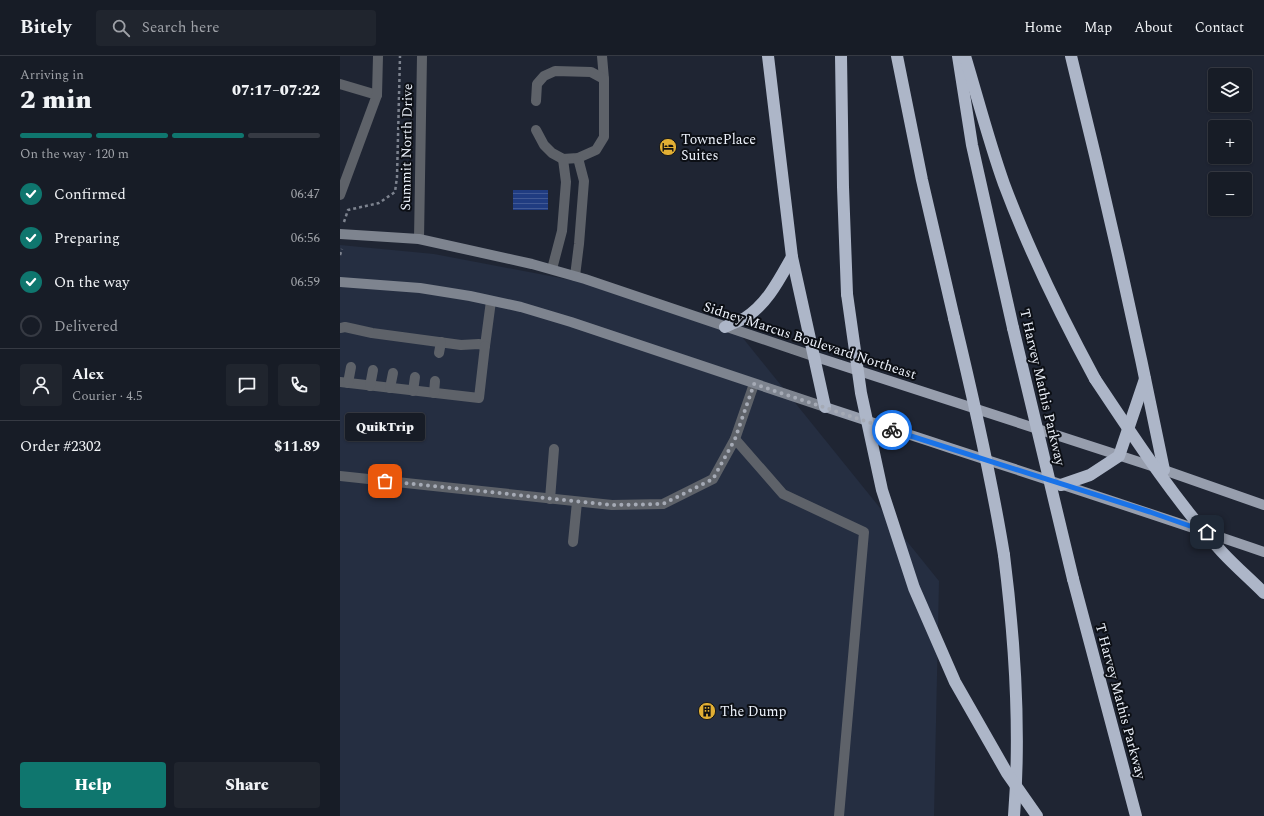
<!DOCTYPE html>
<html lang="en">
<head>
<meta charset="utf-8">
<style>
	:root { --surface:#171c26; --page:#20252e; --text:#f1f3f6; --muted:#9ea1a7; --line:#363a43; --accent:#0f766e }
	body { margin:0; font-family:Spectral,serif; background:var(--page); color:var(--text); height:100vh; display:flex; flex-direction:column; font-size:15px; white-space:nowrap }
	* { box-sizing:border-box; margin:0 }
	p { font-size:13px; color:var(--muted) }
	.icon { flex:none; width:22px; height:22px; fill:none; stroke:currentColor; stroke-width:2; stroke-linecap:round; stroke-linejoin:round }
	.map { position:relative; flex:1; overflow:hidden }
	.panel { display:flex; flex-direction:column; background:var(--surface); width:340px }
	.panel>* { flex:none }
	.fabs { position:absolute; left:868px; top:12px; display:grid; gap:8px }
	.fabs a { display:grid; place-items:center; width:44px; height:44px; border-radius:4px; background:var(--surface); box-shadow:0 1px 3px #0004,0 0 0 1px var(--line); font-size:20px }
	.pin { position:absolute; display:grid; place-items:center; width:34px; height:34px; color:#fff; margin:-17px; border-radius:8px; box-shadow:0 2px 6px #0006 }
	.courier { position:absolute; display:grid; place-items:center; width:40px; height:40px; margin:-20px; border:3px solid #1a73e8; border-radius:50%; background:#fff; color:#222; box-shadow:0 1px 5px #0007 }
	.bubble { position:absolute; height:28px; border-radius:4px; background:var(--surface); box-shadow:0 1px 3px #0004,0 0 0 1px var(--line); font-size:13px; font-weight:800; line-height:28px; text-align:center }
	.overview em { font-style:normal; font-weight:800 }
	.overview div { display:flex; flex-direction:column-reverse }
	.overview { display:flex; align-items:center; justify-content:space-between; height:68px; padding:0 20px }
	h1 { font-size:26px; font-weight:800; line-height:30px }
	.bar { display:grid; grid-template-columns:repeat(4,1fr); gap:6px 4px; align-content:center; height:48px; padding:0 20px }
	.bar i { height:5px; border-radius:3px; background:var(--line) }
	.bar .on { background:var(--accent) }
	.bar p { grid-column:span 4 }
	.line { display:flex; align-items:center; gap:10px; padding:0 20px; border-top:1px solid var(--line) }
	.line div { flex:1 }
	.round { display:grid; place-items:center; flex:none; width:42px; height:42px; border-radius:4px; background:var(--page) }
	ol { padding:0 20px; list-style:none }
	li { display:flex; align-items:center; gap:12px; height:44px }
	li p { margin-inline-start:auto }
	li .icon { padding:4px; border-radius:50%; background:var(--accent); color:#fff; stroke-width:4 }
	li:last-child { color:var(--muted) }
	li i { width:22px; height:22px; border:2px solid var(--line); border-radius:50% }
	.cta { display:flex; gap:8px; margin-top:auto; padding:8px 20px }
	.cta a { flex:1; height:46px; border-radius:4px; background:var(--accent); color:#fff; font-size:16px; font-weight:800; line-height:46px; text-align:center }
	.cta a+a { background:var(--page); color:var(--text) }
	header { display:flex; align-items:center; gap:24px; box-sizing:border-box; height:56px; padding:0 20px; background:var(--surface); border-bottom:1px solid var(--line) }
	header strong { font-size:19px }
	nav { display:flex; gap:22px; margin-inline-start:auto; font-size:14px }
	.search { width:280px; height:36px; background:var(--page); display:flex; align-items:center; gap:10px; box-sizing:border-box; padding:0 14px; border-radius:4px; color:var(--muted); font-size:15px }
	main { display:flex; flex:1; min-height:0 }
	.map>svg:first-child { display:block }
	.built { fill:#252e41 }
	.water { fill:url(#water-rules) }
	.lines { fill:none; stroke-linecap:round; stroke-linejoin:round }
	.path { stroke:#7d838f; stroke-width:2.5; stroke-dasharray:3 3; stroke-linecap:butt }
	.service { stroke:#5e6269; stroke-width:10 }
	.minor { stroke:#5e6269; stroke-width:10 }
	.secondary { stroke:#7e848f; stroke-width:10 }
	.primary { stroke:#979ead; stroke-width:10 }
	.motorway { stroke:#adb6c8; stroke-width:12 }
	.motorway-bridge { stroke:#adb6c8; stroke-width:12 }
	.done { stroke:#a5aab5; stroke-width:4; stroke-dasharray:0 7.2 }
	.route { stroke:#1a73e8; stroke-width:5 }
	.labels { text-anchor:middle; stroke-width:4; stroke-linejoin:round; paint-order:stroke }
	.poi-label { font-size:14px; fill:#edf2fb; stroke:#0c0f15; text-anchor:start }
	.street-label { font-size:14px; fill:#edf2fb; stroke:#0c0f15 }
</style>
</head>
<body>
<header>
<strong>Bitely</strong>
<div class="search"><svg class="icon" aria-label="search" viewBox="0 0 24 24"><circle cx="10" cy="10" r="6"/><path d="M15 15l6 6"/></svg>Search here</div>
<nav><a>Home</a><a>Map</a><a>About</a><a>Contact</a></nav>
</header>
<main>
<section class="panel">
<div class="overview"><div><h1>2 min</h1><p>Arriving in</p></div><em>07:17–07:22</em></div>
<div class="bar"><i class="on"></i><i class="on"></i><i class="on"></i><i></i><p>On the way · 120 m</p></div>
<ol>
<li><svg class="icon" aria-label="check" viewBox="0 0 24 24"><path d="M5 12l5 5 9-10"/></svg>Confirmed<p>06:47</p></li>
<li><svg class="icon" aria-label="check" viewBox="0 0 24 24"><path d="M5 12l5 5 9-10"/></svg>Preparing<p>06:56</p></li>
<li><svg class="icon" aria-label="check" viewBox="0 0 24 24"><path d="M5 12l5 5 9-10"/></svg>On the way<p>06:59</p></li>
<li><i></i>Delivered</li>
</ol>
<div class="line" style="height:72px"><a class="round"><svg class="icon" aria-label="person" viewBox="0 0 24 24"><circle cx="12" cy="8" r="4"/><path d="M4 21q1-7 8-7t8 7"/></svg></a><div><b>Alex</b><p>Courier · 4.5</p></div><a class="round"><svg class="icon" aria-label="chat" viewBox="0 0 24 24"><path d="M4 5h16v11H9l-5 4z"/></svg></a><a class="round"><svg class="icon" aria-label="phone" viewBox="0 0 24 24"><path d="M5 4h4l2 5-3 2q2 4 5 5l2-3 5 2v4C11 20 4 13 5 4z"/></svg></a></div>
<div class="line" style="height:52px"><div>Order #2302</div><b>$11.89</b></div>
<div class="cta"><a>Help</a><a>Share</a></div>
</section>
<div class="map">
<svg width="924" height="760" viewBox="0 0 924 760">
	<defs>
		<pattern id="water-rules" width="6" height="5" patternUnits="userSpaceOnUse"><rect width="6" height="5" fill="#203c81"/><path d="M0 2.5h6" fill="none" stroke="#415994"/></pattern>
	</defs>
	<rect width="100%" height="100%" fill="#1f2533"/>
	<path class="built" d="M0 189 94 198 273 232 390 266 599 525 594 760H0Z"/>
	<rect class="water" x="173" y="134" width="35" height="20"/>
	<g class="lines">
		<g class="path">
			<path d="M4 166 8 154 39 147 55 136 57 121 60 0"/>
			<path d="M0 199 2 193"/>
		</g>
		<g class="service">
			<path d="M262 0 264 23"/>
			<path d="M0 28 37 39"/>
			<path d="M196 45 197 28 204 20 215 15 251 16 264 23V81L256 94 238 102 223 103 212 97 204 89 196 74"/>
			<path d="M0 139 37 39 38 0"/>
			<path d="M212 213 222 175 226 126 223 103"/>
			<path d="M235 220 239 188 244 125 238 102"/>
			<path d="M0 272 5 271 32 277 121 289 139 288 145 290 151 245"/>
			<path d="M99 297 101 286"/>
			<path d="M0 326 139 342 145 290"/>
			<path d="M8 327 11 311"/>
			<path d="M30 330 33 314"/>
			<path d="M50 332 53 317"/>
			<path d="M73 335 75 321"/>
			<path d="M94 337 95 325"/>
			<path d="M395 383 443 438 524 476 499 760"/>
			<path d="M0 420 272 449 323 448 373 423 395 383 414 328"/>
			<path d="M210 443 214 393"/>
			<path d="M233 486 237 446"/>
		</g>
		<path class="minor" d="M79 183 82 0"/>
		<g class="secondary">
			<path d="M0 178 79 183 192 208 245 223 473 300"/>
			<path d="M0 226 80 232 130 240 181 251 231 266 485 351"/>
		</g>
		<g class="primary">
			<path d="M473 300 824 414 924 449"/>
			<path d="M485 351C631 399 778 446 924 496"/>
		</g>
		<g class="motorway">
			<path d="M428 0 452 201 485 351"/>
			<path d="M501 0 503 131 507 238"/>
			<path d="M557 0 582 124 614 262"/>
			<path d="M618 0 632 89 673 272"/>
			<path d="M625 0C638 43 649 86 664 128 689 195 721 260 755 323"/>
			<path d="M731 0C765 137 796 275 824 414"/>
			<path d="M385 271C391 268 399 265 405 262 427 248 439 224 452 201"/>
			<path d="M721 429 750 419 779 400 805 323"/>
			<path d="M664 499C675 586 681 673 674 760"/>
			<path d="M733 523 796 760"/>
		</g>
		<g class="motorway-bridge">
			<path d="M507 238 521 337 542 434 574 532 615 626 667 717 697 760"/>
			<path d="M614 262C633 341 651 419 664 499"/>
			<path d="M673 272 733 523"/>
			<path d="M755 323C795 383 834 443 882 496 895 510 910 523 924 537"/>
		</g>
	</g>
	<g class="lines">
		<path class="done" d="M45 425 272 449 323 448 373 423 395 383 414 328 552 374"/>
		<path class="route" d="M552 374 810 456 867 476"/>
	</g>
	<defs>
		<symbol id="hotel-disc" viewBox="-11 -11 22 22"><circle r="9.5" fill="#e2af34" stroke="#0c0f15"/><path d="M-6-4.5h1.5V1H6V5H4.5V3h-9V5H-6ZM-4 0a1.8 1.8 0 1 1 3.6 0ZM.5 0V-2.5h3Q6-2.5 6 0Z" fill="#111"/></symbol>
		<symbol id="building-disc" viewBox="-11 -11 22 22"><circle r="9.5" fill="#e2af34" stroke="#0c0f15"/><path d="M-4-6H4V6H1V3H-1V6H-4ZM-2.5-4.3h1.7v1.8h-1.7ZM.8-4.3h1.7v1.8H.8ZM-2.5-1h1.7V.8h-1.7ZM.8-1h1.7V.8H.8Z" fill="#111"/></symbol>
	</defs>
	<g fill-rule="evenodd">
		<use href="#hotel-disc" x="318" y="81" width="20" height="20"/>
		<use href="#building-disc" x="357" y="645" width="20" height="20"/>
	</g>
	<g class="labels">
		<g class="poi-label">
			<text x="341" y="88">TownePlace<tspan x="341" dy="16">Suites</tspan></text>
			<text x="380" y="660">The Dump</text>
		</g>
		<g class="street-label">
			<text transform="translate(66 91) rotate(-89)" y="5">Summit North Drive</text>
			<text transform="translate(470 284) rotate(18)" y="5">Sidney Marcus Boulevard Northeast</text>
			<text transform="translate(703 331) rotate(77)" y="5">T Harvey Mathis Parkway</text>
			<text transform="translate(781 645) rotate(75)" y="5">T Harvey Mathis Parkway</text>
		</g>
	</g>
</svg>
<div class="fabs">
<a><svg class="icon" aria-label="layers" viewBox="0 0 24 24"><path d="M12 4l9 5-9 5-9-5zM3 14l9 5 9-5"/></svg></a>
<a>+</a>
<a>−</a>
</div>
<div class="pin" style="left:45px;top:425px;background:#ea580c"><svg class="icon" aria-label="bag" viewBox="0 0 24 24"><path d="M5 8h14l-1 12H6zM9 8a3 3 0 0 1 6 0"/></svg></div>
<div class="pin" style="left:867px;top:476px;background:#1f2937"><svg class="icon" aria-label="home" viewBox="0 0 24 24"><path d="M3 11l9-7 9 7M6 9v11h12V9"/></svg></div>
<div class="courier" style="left:552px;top:374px"><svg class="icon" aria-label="bike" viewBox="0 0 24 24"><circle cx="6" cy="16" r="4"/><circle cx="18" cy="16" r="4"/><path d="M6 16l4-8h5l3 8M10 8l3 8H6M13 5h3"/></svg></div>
<div class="bubble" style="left:5px;top:357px;width:80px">QuikTrip</div>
</div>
</main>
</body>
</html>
